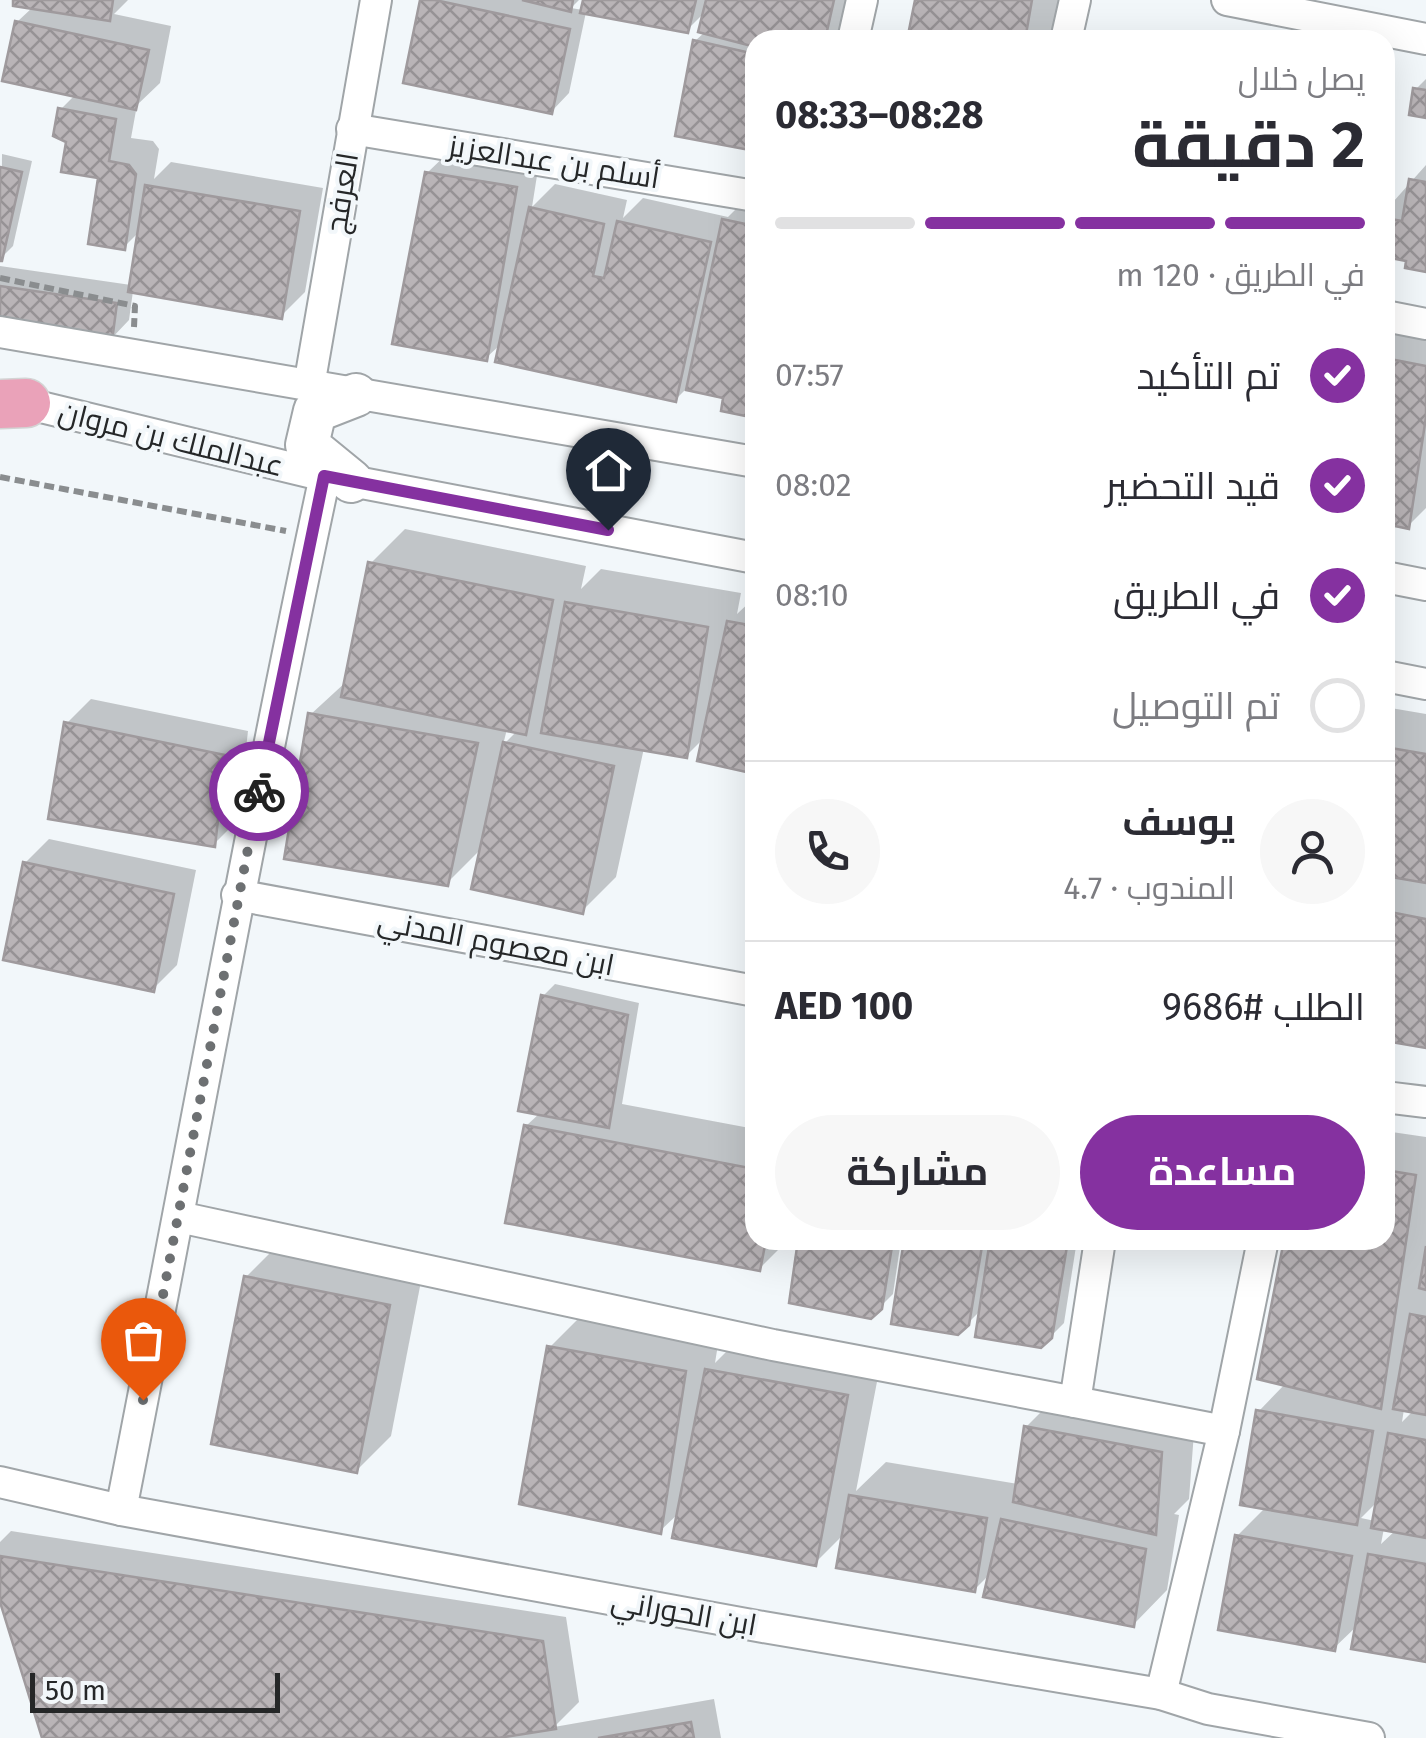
<!DOCTYPE html>
<html lang="ar">
<head>
<meta charset="utf-8">
<style>
	:root { --surface:#fff; --page:#f7f7f7; --text:#2b2b33; --muted:#7c7c81; --line:#e1e1e2; --accent:#8531a0 }
	body { margin:0; font-family:"Fira Sans",Cairo,sans-serif; background:var(--page); color:var(--text); direction:rtl; height:100vh; display:flex; flex-direction:column; font-size:38px; white-space:nowrap }
	* { box-sizing:border-box; margin:0 }
	p { font-size:32px; color:var(--muted) }
	.icon { flex:none; width:55px; height:55px; fill:none; stroke:currentColor; stroke-width:2; stroke-linecap:round; stroke-linejoin:round }
	.map { position:relative; flex:1; overflow:hidden; direction:ltr }
	.drawer { position:absolute; left:745px; top:30px; width:650px; height:1220px; display:flex; flex-direction:column; background:var(--surface); border-radius:30px; box-shadow:0 10px 40px #0002; direction:rtl }
	.drawer>* { flex:none }
	.scale { position:absolute; left:30px; bottom:25px; width:250px; box-sizing:border-box; padding-left:10px; border:5px solid #252728; border-top:0; font-size:28px; line-height:35px; white-space:nowrap; color:#252728; -webkit-text-stroke:8px #f2f7fa; paint-order:stroke }
	.pin { position:absolute; display:grid; place-items:center; width:85px; height:85px; color:#fff; margin:-102px -42px; border-radius:50% 50% 50% 0; rotate:-45deg; box-shadow:0 0 10px #0007 }
	.pin .icon { rotate:45deg }
	.courier { position:absolute; display:grid; place-items:center; width:100px; height:100px; margin:-50px; border:8px solid #8531a0; border-radius:50%; background:#fff; color:#222; box-shadow:0 2px 12px #0007 }
	.headline em { font-style:normal; font-weight:700 }
	.headline div { display:flex; flex-direction:column-reverse }
	.headline { display:flex; align-items:center; justify-content:space-between; height:170px; padding:0 30px }
	h1 { font-size:65px; font-weight:700; line-height:75px }
	.bar { display:grid; grid-template-columns:repeat(4,1fr); gap:15px 10px; align-content:center; height:120px; padding:0 30px }
	.bar i { height:12px; border-radius:8px; background:var(--line) }
	.bar .selected { background:var(--accent) }
	.bar p { grid-column:span 4 }
	.line { display:flex; align-items:center; gap:25px; padding:0 30px; border-top:2px solid var(--line) }
	.line div { flex:1 }
	.round { display:grid; place-items:center; flex:none; width:105px; height:105px; border-radius:52px; background:var(--page) }
	ol { padding:0 30px; list-style:none }
	li { display:flex; align-items:center; gap:30px; height:110px }
	li p { margin-inline-start:auto }
	li .icon { padding:10px; border-radius:50%; background:var(--accent); color:#fff; stroke-width:4 }
	li:last-child { color:var(--muted) }
	li i { width:55px; height:55px; border:5px solid var(--line); border-radius:50% }
	.button { display:flex; gap:20px; margin-top:auto; padding:20px 30px }
	.button a { flex:1; height:115px; border-radius:60px; background:var(--accent); color:#fff; font-size:40px; font-weight:700; line-height:115px; text-align:center }
	.button a+a { background:var(--page); color:var(--text) }
	.map>svg:first-child { display:block }
	.shadow { fill:#0003; fill-rule:evenodd }
	.building { fill:url(#building-cross-hatch); stroke:#9f9a9d; stroke-width:2.5 }
	.lines { fill:none; stroke-linecap:round; stroke-linejoin:round }
	.street-casing { stroke:#a0a5a8; stroke-width:34 }
	.secondary-casing { stroke:#a0a5a8; stroke-width:46 }
	.primary-casing { stroke:#d3d4d4; stroke-width:51 }
	.path { stroke:#8a8d8f; stroke-width:6; stroke-dasharray:10 5; stroke-linecap:butt }
	.street { stroke:#fff; stroke-width:30 }
	.secondary { stroke:#fff; stroke-width:42 }
	.primary { stroke:#eaa2b9; stroke-width:48 }
	.done { stroke:#6d7072; stroke-width:10; stroke-dasharray:0 18 }
	.route { stroke:#8531a0; stroke-width:12 }
	.labels { text-anchor:middle; stroke-width:8; stroke-linejoin:round; paint-order:stroke }
	.street-label { font-size:30px; fill:#252728; stroke:#f2f7fa }
</style>
</head>
<body>
<div class="map">
<svg width="1426" height="1738" viewBox="0 0 1426 1738">
	<defs>
		<pattern id="building-cross-hatch" width="8" height="8" patternUnits="userSpaceOnUse" patternTransform="scale(2.5)"><rect width="8" height="8" fill="#b9b4b7"/><path d="M0 0l8 8M0 8l8-8" fill="none" stroke="#969295"/></pattern>
	</defs>
	<rect width="100%" height="100%" fill="#f2f7fa"/>
	<g class="shadow">
		<path d="M16 0H128L114 14 171 26 160 83 137 105 131 138 153 141 159 149 154 179 171 162 323 188 305 292 281 316 133 291 129 320 111 339 0 319V266L131 285 140 231 124 247 101 176 68 141 61 109 76 94 17 22 33 7Z"/>
		<path d="M423 0H579L571 8 583 10 586 0H847L837 40H755V149L695 41 705 32 706 11 687 30 586 12 569 93 551 112Z"/>
		<path d="M917 0H1059L1051 40H909Z"/>
		<path d="M1356 25 1389 30 1391 55 1385 99V40H1341Z"/>
		<path d="M1426 79V116L1416 89Z"/>
		<path d="M452 149 539 163 532 207 555 184 627 200 623 218 643 198 728 217 749 196 755 197V416L726 396 687 388 675 400 502 343 486 358 427 173Z"/>
		<path d="M2 154 32 161 13 246 1 258Z"/>
		<path d="M1426 165V269L1409 259 1385 254V211Z"/>
		<path d="M1385 318 1426 326V508L1408 526 1385 522Z"/>
		<path d="M405 529 586 566 581 589 601 569 741 593 737 614 755 597V624L751 623V628L755 629V772L705 737 687 755 644 748 616 877 582 911 483 847 447 883 310 715 347 681 371 563ZM507 729 517 731 503 745Z"/>
		<path d="M91 699 248 731 238 820 214 844 67 723Z"/>
		<path d="M1385 707 1426 714V1046L1385 1038Z"/>
		<path d="M49 839 196 870 177 965 153 989 25 863Z"/>
		<path d="M555 984 639 1003 622 1104 755 1129V1240H788L759 1269 526 1126 540 1113 543 996Z"/>
		<path d="M1385 1131 1426 1137V1659L1358 1625 1334 1648 1237 1536 1266 1507 1259 1411 1286 1383 1287 1240H1385ZM1404 1409 1414 1410 1402 1422ZM1379 1500 1375 1521 1361 1518ZM1384 1528 1396 1530 1381 1544Z"/>
		<path d="M801 1240H901L893 1294 880 1307Z"/>
		<path d="M907 1240H1077L1064 1323 1051 1336 982 1309 968 1323Z"/>
		<path d="M280 1243 423 1271 391 1436 356 1471 246 1277Z"/>
		<path d="M584 1313 719 1338 715 1363 742 1336 881 1361 856 1491 886 1462 1018 1484 1026 1427 1060 1393 1195 1419 1189 1499 1174 1514 1179 1515 1167 1590 1133 1625 991 1573 975 1589 845 1533 815 1563 680 1512 660 1531 550 1347Z"/>
		<path d="M11 1531 566 1617 579 1702 554 1727 714 1699 721 1738H45L0 1594V1542Z"/>
	</g>
	<g class="building">
		<path d="M13 0H113L110 21 13 6Z"/>
		<path d="M420 0H435L570 29 552 114 403 83Z"/>
		<path d="M522 0H573L571 12Z"/>
		<path d="M583 0H696L688 33 580 13Z"/>
		<path d="M706 0H834L825 40H755V47L698 32Z"/>
		<path d="M915 0H1032L1025 40H907Z"/>
		<path d="M15 21 149 50 136 110 2 81Z"/>
		<path d="M693 40 755 54V151L675 136Z"/>
		<path d="M1413 88 1426 90V118L1409 115Z"/>
		<path d="M58 108 116 119 109 161 129 165 136 174 125 250 88 244 98 178 61 172 66 142 53 136Z"/>
		<path d="M0 167 22 172 2 261H0Z"/>
		<path d="M425 172 517 187 487 361 392 344Z"/>
		<path d="M1409 179 1426 182V272L1405 268 1406 261 1385 257V218L1402 221Z"/>
		<path d="M145 185 300 211 282 319 128 292Z"/>
		<path d="M529 207 604 224 593 276 604 278 617 221 711 242 676 402 495 362Z"/>
		<path d="M722 219 755 226V418L721 411 723 398 686 390Z"/>
		<path d="M0 286 117 303 112 341 0 322Z"/>
		<path d="M1385 358 1426 366V417L1409 529 1385 524Z"/>
		<path d="M368 562 553 600 526 735 341 697Z"/>
		<path d="M565 602 708 627 687 758 541 733Z"/>
		<path d="M727 621 755 626V774L697 761Z"/>
		<path d="M308 713 478 743 448 886 284 859Z"/>
		<path d="M64 722 225 755 215 847 48 819Z"/>
		<path d="M503 742 614 766 583 914 471 889Z"/>
		<path d="M1385 747 1426 754V883L1385 876Z"/>
		<path d="M23 862 174 894 154 992 3 960Z"/>
		<path d="M1385 911 1426 919V1048L1385 1041Z"/>
		<path d="M541 995 628 1015 609 1128 518 1111Z"/>
		<path d="M524 1125 755 1169V1240H766L760 1271 505 1223Z"/>
		<path d="M1385 1170 1416 1175 1381 1409 1257 1379 1284 1240H1385Z"/>
		<path d="M798 1240H893L882 1309 871 1319 789 1303Z"/>
		<path d="M904 1240H983L969 1325 958 1335 891 1324Z"/>
		<path d="M990 1240H1068L1052 1338 1041 1348 975 1337Z"/>
		<path d="M1426 1246V1290L1419 1288Z"/>
		<path d="M244 1276 390 1305 357 1473 211 1444Z"/>
		<path d="M1410 1314 1426 1317V1415L1393 1409Z"/>
		<path d="M547 1346 686 1371 661 1534 519 1504Z"/>
		<path d="M705 1369 848 1395 816 1566 672 1538Z"/>
		<path d="M1256 1410 1373 1431 1357 1525 1240 1505Z"/>
		<path d="M1024 1426 1162 1452 1156 1535 1013 1502Z"/>
		<path d="M1388 1433 1426 1440V1538L1371 1528Z"/>
		<path d="M849 1495 987 1518 975 1592 836 1568Z"/>
		<path d="M1001 1519 1146 1549 1134 1627 983 1597Z"/>
		<path d="M1235 1535 1352 1556 1335 1651 1218 1630Z"/>
		<path d="M1368 1554 1426 1564V1662L1351 1649Z"/>
		<path d="M0 1556 543 1641 556 1729 498 1738H42L0 1602Z"/>
		<path d="M691 1722 694 1738H598Z"/>
	</g>
	<g class="lines">
		<defs>
			<g id="street">
				<path d="M1227 0 1426 39"/>
				<path d="M853 40 862 0"/>
				<path d="M1066 40 1075 0"/>
				<path d="M352 129 755 196"/>
				<path d="M1385 316 1426 324"/>
				<path d="M0 332 755 462"/>
				<path d="M309 386 376 0"/>
				<path d="M8 399 325 476 755 558"/>
				<path d="M1385 577 1426 585"/>
				<path d="M1385 676 1426 684"/>
				<path d="M237 895 755 991"/>
				<path d="M1385 1097 1426 1102"/>
				<path d="M179 1217 773 1345 1075 1402 1100 1240"/>
				<path d="M1075 1402 1224 1431"/>
				<path d="M0 1482 121 1510 763 1627 1161 1694 1208 1709 1369 1738"/>
				<path d="M121 1510C189 1165 251 820 325 476"/>
				<path d="M1161 1694 1224 1431 1263 1240"/>
			</g>
			<path id="secondary" d="M351 481 307 445 315 411 356 395"/>
			<path id="primary" d="M0 404 26 403"/>
		</defs>
		<use href="#street" class="street-casing"/>
		<use href="#secondary" class="secondary-casing"/>
		<use href="#primary" class="primary-casing"/>
		<g class="path">
			<path d="M0 278 135 306 134 327"/>
			<path d="M0 477 286 531"/>
		</g>
		<use href="#street" class="street"/>
		<use href="#secondary" class="secondary"/>
		<use href="#primary" class="primary"/>
	</g>
	<g class="lines">
		<path class="done" d="M143 1400 259 791"/>
		<path class="route" d="M259 791 324 476 608 530"/>
	</g>
	<g class="labels">
		<g class="street-label">
			<text transform="translate(554 162) rotate(9)" y="10">أسلم بن عبدالعزيز</text>
			<text transform="translate(342 193) rotate(-81)" y="10">العرفج</text>
			<text transform="translate(171 439) rotate(14)" y="10">عبدالملك بن مروان</text>
			<text transform="translate(496 943) rotate(11)" y="10">ابن معصوم المدني</text>
			<text transform="translate(684 1613) rotate(10)" y="10">ابن الحوراني</text>
		</g>
	</g>
</svg>
<div class="scale">50 m</div>
<div class="pin" style="left:143px;top:1400px;background:#ea580c"><svg class="icon" aria-label="bag" viewBox="0 0 24 24"><path d="M5 8h14l-1 12H6zM9 8a3 3 0 0 1 6 0"/></svg></div>
<div class="pin" style="left:608px;top:530px;background:#1f2937"><svg class="icon" aria-label="home" viewBox="0 0 24 24"><path d="M3 11l9-7 9 7M6 9v11h12V9"/></svg></div>
<div class="courier" style="left:259px;top:791px"><svg class="icon" aria-label="bike" viewBox="0 0 24 24"><circle cx="6" cy="16" r="4"/><circle cx="18" cy="16" r="4"/><path d="M6 16l4-8h5l3 8M10 8l3 8H6M13 5h3"/></svg></div>
<section class="drawer">
<div class="headline"><div><h1>2 دقيقة</h1><p>يصل خلال</p></div><em>08:28–08:33</em></div>
<div class="bar"><i class="selected"></i><i class="selected"></i><i class="selected"></i><i></i><p>في الطريق · 120 m</p></div>
<ol>
<li><svg class="icon" aria-label="check" viewBox="0 0 24 24"><path d="M5 12l5 5 9-10"/></svg>تم التأكيد<p>07:57</p></li>
<li><svg class="icon" aria-label="check" viewBox="0 0 24 24"><path d="M5 12l5 5 9-10"/></svg>قيد التحضير<p>08:02</p></li>
<li><svg class="icon" aria-label="check" viewBox="0 0 24 24"><path d="M5 12l5 5 9-10"/></svg>في الطريق<p>08:10</p></li>
<li><i></i>تم التوصيل</li>
</ol>
<div class="line" style="height:180px"><a class="round"><svg class="icon" aria-label="person" viewBox="0 0 24 24"><circle cx="12" cy="8" r="4"/><path d="M4 21q1-7 8-7t8 7"/></svg></a><div><b>يوسف</b><p>المندوب · 4.7</p></div><a class="round"><svg class="icon" aria-label="phone" viewBox="0 0 24 24"><path d="M5 4h4l2 5-3 2q2 4 5 5l2-3 5 2v4C11 20 4 13 5 4z"/></svg></a></div>
<div class="line" style="height:130px"><div>الطلب #9686</div><b>AED 100</b></div>
<div class="button"><a>مساعدة</a><a>مشاركة</a></div>
</section>
</div>
</body>
</html>
